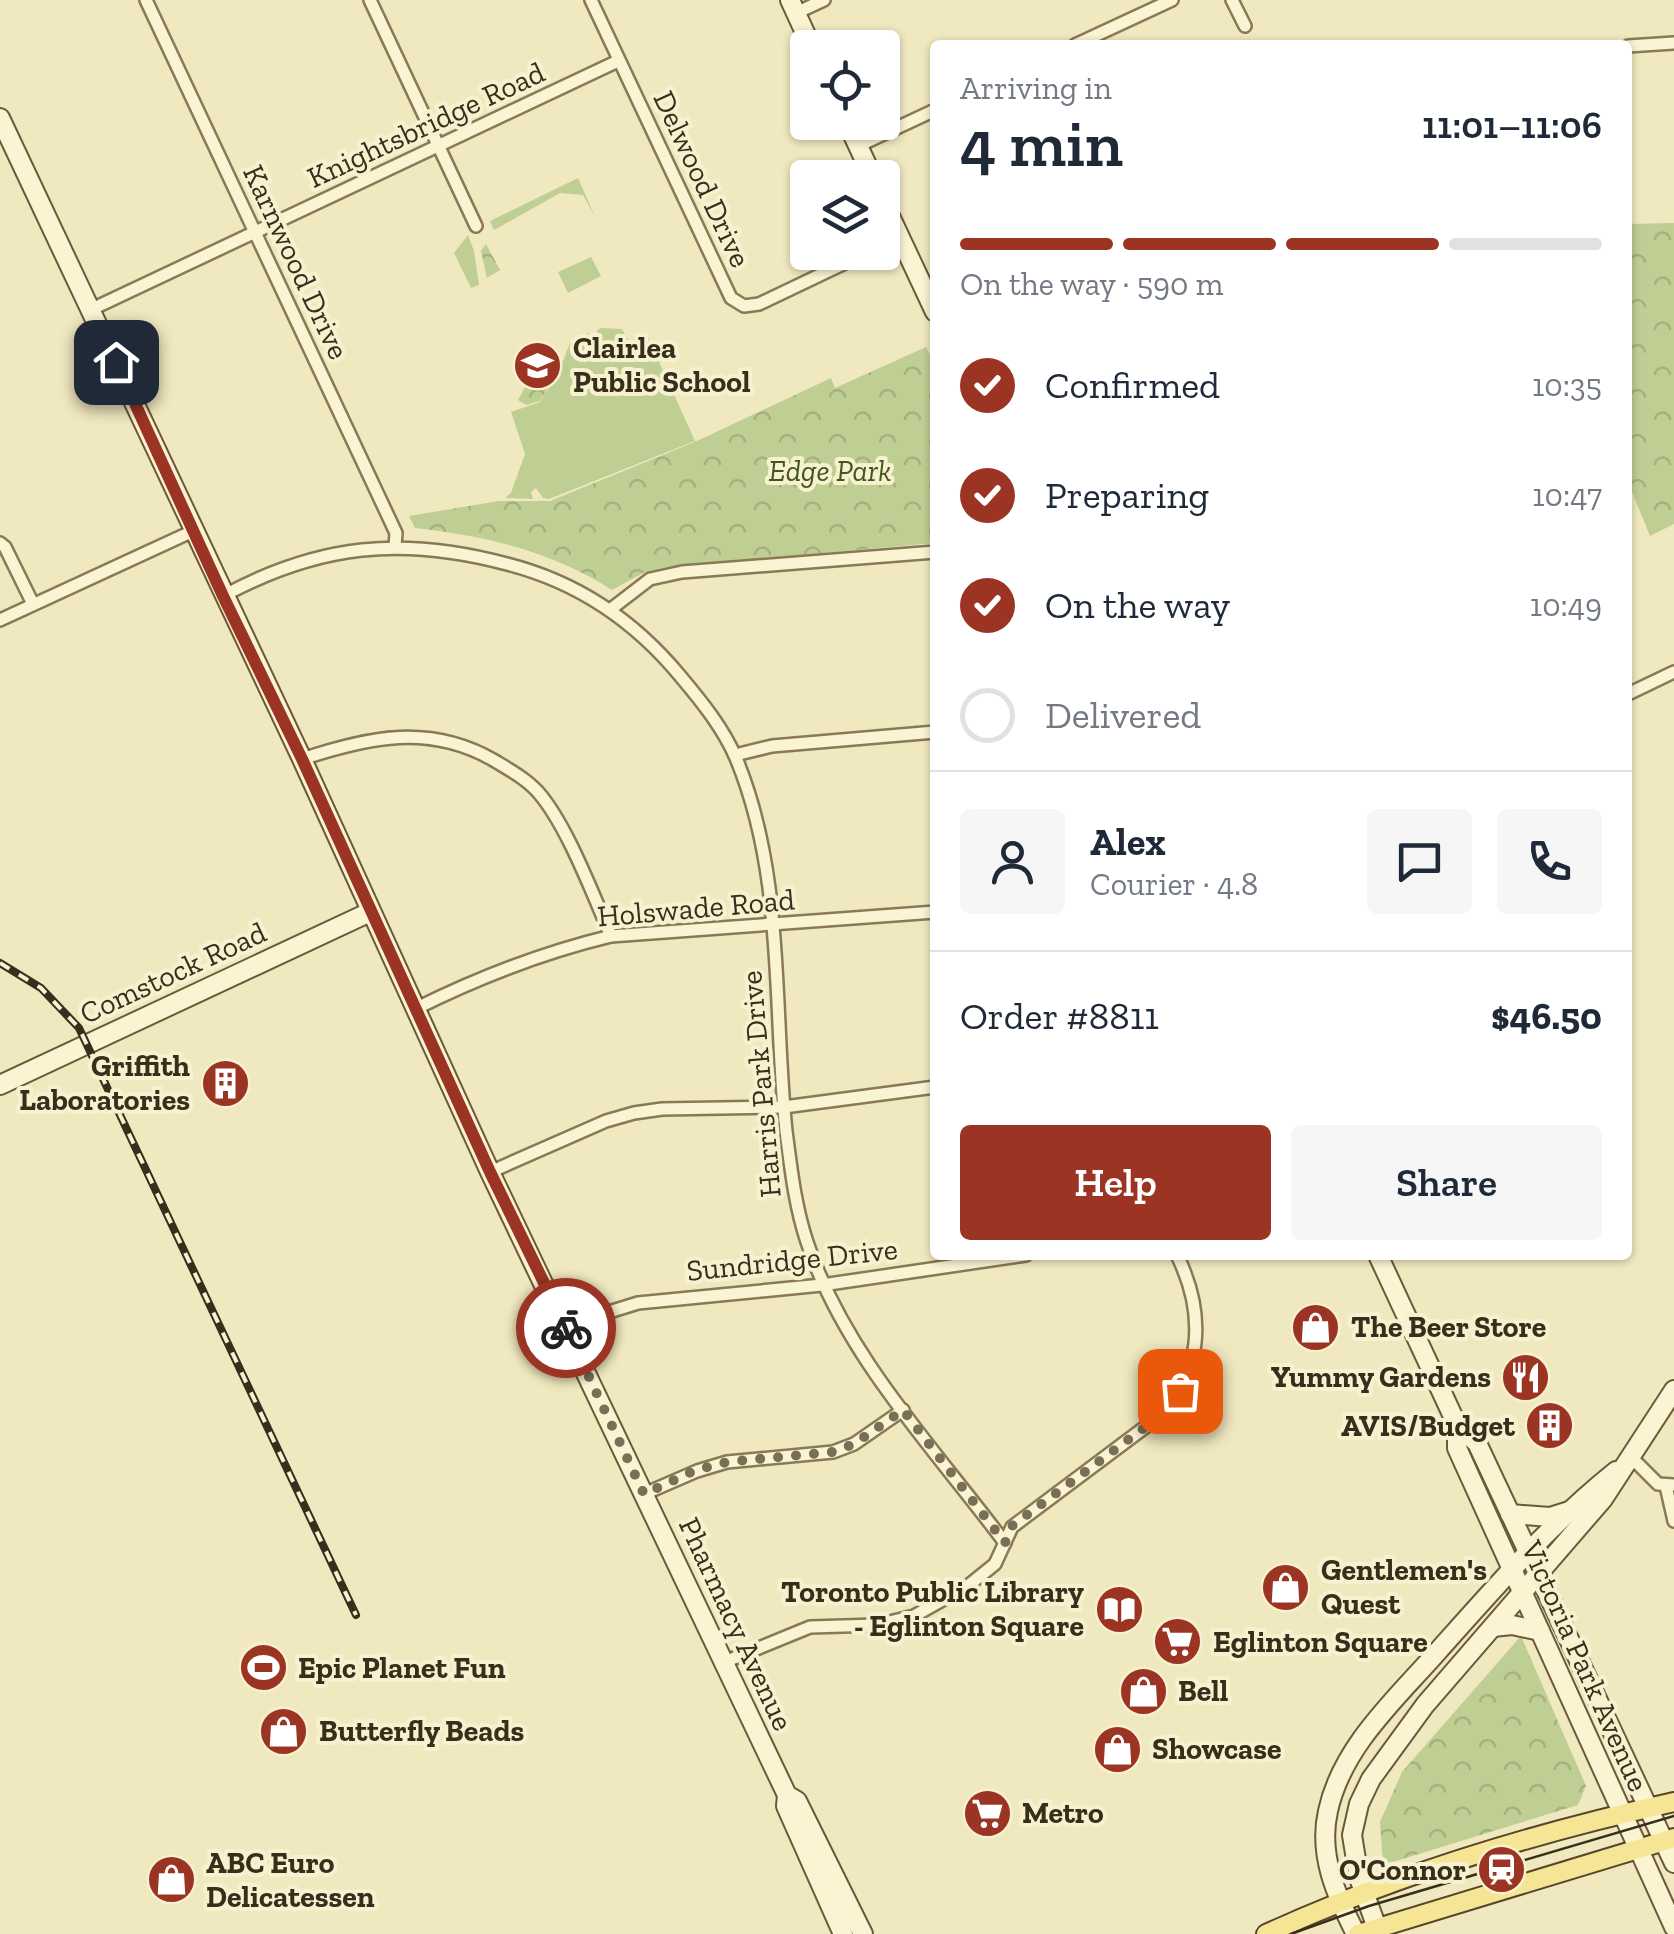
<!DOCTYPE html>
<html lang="en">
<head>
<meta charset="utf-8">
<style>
	:root { --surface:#fff; --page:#f6f6f7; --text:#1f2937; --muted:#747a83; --line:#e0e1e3; --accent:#9c3423 }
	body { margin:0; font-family:"Zilla Slab",serif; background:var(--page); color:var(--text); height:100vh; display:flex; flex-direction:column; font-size:38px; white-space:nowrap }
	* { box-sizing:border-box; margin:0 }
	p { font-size:32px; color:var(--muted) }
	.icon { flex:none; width:55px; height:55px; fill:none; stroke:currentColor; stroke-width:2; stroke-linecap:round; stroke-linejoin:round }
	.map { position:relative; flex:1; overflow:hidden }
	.panel { position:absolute; left:930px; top:40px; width:702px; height:1220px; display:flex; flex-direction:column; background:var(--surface); border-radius:10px; box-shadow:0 2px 8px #0004 }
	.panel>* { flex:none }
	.tools { position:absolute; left:790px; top:30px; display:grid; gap:20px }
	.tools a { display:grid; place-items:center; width:110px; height:110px; border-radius:10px; background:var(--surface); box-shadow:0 2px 8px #0004; font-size:50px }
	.pin { position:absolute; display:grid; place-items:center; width:85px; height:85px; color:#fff; margin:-42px; border-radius:20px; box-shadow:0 5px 15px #0006 }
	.courier { position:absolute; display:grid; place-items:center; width:100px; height:100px; margin:-50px; border:8px solid #9c3423; border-radius:50%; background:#fff; color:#222; box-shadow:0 2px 12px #0007 }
	.head em { font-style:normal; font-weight:600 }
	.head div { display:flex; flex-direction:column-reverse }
	.head { display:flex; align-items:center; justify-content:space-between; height:170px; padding:0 30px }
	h1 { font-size:65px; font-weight:600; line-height:75px }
	.bar { display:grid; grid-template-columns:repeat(4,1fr); gap:15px 10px; align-content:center; height:120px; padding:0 30px }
	.bar i { height:12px; border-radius:8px; background:var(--line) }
	.bar .on { background:var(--accent) }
	.bar p { grid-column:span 4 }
	.line { display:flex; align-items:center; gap:25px; padding:0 30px; border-top:2px solid var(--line) }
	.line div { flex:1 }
	.round { display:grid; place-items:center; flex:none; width:105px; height:105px; border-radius:10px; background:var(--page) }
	ol { padding:0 30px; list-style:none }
	li { display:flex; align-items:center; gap:30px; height:110px }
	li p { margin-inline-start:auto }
	li .icon { padding:10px; border-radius:50%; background:var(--accent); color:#fff; stroke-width:4 }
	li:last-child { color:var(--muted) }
	li i { width:55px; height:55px; border:5px solid var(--line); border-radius:50% }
	.button { display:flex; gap:20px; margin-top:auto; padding:20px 30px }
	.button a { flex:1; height:115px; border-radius:10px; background:var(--accent); color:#fff; font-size:40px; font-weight:600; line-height:115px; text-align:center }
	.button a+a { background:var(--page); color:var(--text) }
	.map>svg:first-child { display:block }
	.green { fill:#bfce93 }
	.park { fill:url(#park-crowns) }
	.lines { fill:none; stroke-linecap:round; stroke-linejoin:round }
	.street-casing { stroke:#8a7957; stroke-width:16 }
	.secondary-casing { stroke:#6b5a3a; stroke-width:22 }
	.primary-casing { stroke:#57462b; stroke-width:22 }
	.street { stroke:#faf4d3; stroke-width:11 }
	.secondary { stroke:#faf4d3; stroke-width:18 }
	.primary { stroke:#f6e594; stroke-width:18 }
	.tram { stroke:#382e1c; stroke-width:2.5 }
	.rail-casing { stroke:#382e1c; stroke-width:8 }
	.rail { stroke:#f7f1cf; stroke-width:4; stroke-dasharray:11; stroke-linecap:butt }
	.done { stroke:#786f55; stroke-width:10; stroke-dasharray:0 18 }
	.route { stroke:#9c3423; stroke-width:12 }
	.labels { text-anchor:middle; stroke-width:8; stroke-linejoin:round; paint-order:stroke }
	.street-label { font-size:30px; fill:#382e1c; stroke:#f7f1cf }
	.poi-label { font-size:30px; font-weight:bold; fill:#382e1c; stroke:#f7f1cf; text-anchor:start }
	.park-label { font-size:30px; font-style:italic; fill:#415621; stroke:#f7f1cf }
</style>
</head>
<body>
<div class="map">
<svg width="1674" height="1934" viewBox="0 0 1674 1934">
	<defs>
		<pattern id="park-crowns" width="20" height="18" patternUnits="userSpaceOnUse" patternTransform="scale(2.5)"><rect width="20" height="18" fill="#bfce93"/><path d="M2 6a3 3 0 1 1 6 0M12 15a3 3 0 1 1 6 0" fill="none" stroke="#a5b17e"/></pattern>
	</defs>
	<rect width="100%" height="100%" fill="#f0e8bf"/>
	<g class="green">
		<path d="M578 178 595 217 583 195 560 193 494 230 490 221Z"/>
		<path d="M468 235 474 251 479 285 471 288 454 253Z"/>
		<path d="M591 257 601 276 568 293 558 272Z"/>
		<path d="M601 328 622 329 629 341 647 335 695 441 549 499 543 498 536 488 531 492 533 499 505 498 511 493 525 454 511 412 540 402 558 374 570 343 589 333 594 343 600 340 597 330Z"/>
	</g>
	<g class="park">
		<path d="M1674 223V524L1650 536 1628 482V224Z"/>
		<path d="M486 244 500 270 487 278 481 251Z"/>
		<path d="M926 347 935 365V543L666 567 645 572 612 590C551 551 486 536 415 528L409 516 499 501H550L697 441 831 378 835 388Z"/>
		<path d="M529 380H542L549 387 540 401 526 405 518 400Z"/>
		<path d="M1521 1636 1586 1786 1578 1805 1383 1865 1380 1822 1402 1772Z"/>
	</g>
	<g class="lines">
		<defs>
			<g id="street">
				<path d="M146 0 396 533 395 546"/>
				<path d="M370 0 476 226"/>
				<path d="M591 0 731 298 744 306 759 304 868 252"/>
				<path d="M1232 0 1245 26"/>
				<path d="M796 13 824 0"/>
				<path d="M1075 45 1172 0"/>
				<path d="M1628 46 1674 43"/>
				<path d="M858 146 935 110"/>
				<path d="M882 245 900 238"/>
				<path d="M92 309 618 61"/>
				<path d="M0 543 5 547 33 604"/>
				<path d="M223 596C319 544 403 536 507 564 578 582 635 621 681 677 702 702 723 728 736 758 785 876 773 1006 786 1131 791 1169 795 1206 807 1242 845 1356 934 1448 1005 1543"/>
				<path d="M611 609 650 579 682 572 935 552"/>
				<path d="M0 620 193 531"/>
				<path d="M1628 694 1674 672"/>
				<path d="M735 755 772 746 935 732"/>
				<path d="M302 759C369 737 430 723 495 761 510 770 526 779 538 792 567 825 593 895 611 936"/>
				<path d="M415 1009C479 977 541 953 611 936L935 912"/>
				<path d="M490 1172 606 1121 634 1113 662 1109 784 1107 935 1087"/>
				<path d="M568 1332 609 1312 638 1303 822 1285 1026 1255"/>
				<path d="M1632 1458 1658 1484 1674 1485"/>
				<path d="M1666 1486 1674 1521"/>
				<path d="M644 1494 697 1471 727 1462 833 1452 854 1444 903 1410"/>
				<path d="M722 1663 810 1627 877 1625 914 1616 969 1585 995 1564 1012 1527 1152 1422C1204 1378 1206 1314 1177 1255"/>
			</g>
			<g id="secondary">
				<path d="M790 0 812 48"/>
				<path d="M0 118 302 759 490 1172 787 1795 797 1801 863 1934"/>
				<path d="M847 122 873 178"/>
				<path d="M882 199 935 312"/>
				<path d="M0 1085 370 912"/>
				<path d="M1378 1255 1457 1425 1477 1443 1674 1863"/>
				<path d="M1457 1425V1448L1674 1927"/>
				<path d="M1510 1514 1550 1517 1569 1511"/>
				<path d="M1493 1627 1512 1625 1540 1631"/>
				<path d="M787 1795 786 1806 843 1934"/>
				<path d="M1377 1928 1359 1878 1352 1835 1359 1804 1371 1779 1425 1705 1603 1499 1674 1390"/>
				<path d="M1356 1934C1336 1895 1318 1855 1328 1811 1342 1746 1397 1698 1439 1650 1495 1587 1551 1523 1616 1471"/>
			</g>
			<g id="primary">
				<path d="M1266 1934C1396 1875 1534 1833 1674 1802"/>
				<path d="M1358 1934 1674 1838"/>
			</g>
		</defs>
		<use href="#street" class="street-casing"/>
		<use href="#secondary" class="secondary-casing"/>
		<use href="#primary" class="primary-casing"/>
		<use href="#street" class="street"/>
		<use href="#secondary" class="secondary"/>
		<use href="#primary" class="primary"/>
		<path class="tram" d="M1291 1934 1369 1906 1674 1816"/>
		<defs>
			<path id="rail" d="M0 963 41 988 79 1028 356 1615"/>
		</defs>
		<use href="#rail" class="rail-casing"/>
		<use href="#rail" class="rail"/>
	</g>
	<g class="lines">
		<path class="done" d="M566 1328 644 1494 696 1470 727 1462 833 1452 854 1444 903 1410 1005 1543 1012 1526 1152 1422 1167 1410 1180 1391"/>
		<path class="route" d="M116 362 223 596 302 759 490 1172 566 1328"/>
	</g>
	<defs>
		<symbol id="school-disc" viewBox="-11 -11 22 22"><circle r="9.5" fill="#9c3423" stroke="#f7f1cf"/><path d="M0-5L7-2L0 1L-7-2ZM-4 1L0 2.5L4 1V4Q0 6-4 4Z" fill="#fff"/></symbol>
		<symbol id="building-disc" viewBox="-11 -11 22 22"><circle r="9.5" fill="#9c3423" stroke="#f7f1cf"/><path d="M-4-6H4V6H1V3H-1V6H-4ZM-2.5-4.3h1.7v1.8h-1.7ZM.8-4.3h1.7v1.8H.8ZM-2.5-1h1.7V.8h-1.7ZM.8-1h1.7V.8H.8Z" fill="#fff"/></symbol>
		<symbol id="shop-disc" viewBox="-11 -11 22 22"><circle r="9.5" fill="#9c3423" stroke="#f7f1cf"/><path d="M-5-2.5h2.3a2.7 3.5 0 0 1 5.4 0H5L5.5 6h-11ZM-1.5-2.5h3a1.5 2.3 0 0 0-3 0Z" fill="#fff"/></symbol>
		<symbol id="restaurant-disc" viewBox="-11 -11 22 22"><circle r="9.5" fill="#9c3423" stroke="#f7f1cf"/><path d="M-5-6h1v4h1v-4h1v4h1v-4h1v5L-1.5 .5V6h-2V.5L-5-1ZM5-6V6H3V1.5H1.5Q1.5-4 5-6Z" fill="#fff"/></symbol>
		<symbol id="library-disc" viewBox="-11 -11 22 22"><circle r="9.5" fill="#9c3423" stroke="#f7f1cf"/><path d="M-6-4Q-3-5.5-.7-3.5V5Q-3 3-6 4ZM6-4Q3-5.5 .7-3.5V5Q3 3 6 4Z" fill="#fff"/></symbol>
		<symbol id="supermarket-disc" viewBox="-11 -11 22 22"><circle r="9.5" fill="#9c3423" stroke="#f7f1cf"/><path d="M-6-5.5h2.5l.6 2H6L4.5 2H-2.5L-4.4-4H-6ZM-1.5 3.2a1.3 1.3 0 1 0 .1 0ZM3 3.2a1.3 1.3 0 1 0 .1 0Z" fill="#fff"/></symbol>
		<symbol id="stadium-disc" viewBox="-11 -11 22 22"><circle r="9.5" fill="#9c3423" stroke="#f7f1cf"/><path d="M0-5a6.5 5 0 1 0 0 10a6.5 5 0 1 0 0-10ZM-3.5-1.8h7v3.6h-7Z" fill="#fff"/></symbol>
		<symbol id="station-disc" viewBox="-11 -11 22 22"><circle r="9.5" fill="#9c3423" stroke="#f7f1cf"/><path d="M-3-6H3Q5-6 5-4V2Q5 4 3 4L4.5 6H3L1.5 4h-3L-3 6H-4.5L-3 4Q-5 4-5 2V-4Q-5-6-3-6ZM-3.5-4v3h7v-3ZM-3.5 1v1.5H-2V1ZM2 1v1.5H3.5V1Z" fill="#fff"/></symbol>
	</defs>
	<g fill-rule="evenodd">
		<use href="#school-disc" x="510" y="338" width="55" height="55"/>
		<use href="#building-disc" x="198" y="1056" width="55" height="55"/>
		<use href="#shop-disc" x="1288" y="1300" width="55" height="55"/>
		<use href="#restaurant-disc" x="1498" y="1350" width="55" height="55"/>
		<use href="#building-disc" x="1522" y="1398" width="55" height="55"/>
		<use href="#shop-disc" x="1258" y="1560" width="55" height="55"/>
		<use href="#library-disc" x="1092" y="1582" width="55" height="55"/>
		<use href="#supermarket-disc" x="1150" y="1614" width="55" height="55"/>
		<use href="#stadium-disc" x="236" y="1640" width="55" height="55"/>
		<use href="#shop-disc" x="1116" y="1664" width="55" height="55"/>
		<use href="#shop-disc" x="256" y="1704" width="55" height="55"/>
		<use href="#shop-disc" x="1090" y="1722" width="55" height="55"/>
		<use href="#supermarket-disc" x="960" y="1786" width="55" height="55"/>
		<use href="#station-disc" x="1474" y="1842" width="55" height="55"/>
		<use href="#shop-disc" x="144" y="1852" width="55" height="55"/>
	</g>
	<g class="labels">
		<g class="street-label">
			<text transform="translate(426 125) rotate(-25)" y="10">Knightsbridge Road</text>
			<text transform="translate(702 179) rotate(65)" y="10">Delwood Drive</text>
			<text transform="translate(296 262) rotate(65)" y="10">Karnwood Drive</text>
			<text transform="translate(696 908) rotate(-5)" y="10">Holswade Road</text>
			<text transform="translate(173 973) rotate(-25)" y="10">Comstock Road</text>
			<text transform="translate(761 1084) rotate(-95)" y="10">Harris Park Drive</text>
			<text transform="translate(792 1260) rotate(-6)" y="10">Sundridge Drive</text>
			<text transform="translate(736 1624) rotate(65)" y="10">Pharmacy Avenue</text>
			<text transform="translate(1585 1666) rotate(66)" y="10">Victoria Park Avenue</text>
		</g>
		<g class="poi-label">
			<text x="573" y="358">Clairlea<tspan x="573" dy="34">Public School</tspan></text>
			<text x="190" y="1076" text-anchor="end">Griffith<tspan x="190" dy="34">Laboratories</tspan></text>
			<text x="1351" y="1337">The Beer Store</text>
			<text x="1491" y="1387" text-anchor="end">Yummy Gardens</text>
			<text x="1515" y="1436" text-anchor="end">AVIS/Budget</text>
			<text x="1321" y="1580">Gentlemen's<tspan x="1321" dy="34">Quest</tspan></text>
			<text x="1084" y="1602" text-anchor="end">Toronto Public Library<tspan x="1084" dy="34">- Eglinton Square</tspan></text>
			<text x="1213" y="1652">Eglinton Square</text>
			<text x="298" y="1678">Epic Planet Fun</text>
			<text x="1178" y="1701">Bell</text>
			<text x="319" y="1741">Butterfly Beads</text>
			<text x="1152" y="1759">Showcase</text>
			<text x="1022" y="1823">Metro</text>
			<text x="206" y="1873">ABC Euro<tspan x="206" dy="34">Delicatessen</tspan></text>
			<text x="1466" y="1880" text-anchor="end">O'Connor</text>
		</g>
		<g class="park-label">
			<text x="830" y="481">Edge Park</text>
		</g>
	</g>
</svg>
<div class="tools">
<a><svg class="icon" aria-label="locate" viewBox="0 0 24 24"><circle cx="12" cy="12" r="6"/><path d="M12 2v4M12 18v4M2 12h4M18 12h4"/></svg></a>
<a><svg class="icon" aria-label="layers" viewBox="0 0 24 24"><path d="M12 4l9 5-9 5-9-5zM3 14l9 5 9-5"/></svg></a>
</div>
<div class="pin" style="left:1180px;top:1391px;background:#ea580c"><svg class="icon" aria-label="bag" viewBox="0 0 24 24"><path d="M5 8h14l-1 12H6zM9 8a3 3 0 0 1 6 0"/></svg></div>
<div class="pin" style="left:116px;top:362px;background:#1f2937"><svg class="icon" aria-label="home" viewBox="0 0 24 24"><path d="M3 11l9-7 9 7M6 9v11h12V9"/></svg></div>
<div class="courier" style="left:566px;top:1328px"><svg class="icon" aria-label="bike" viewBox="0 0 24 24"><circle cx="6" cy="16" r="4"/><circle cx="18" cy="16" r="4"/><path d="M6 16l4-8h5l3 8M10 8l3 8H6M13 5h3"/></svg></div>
<section class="panel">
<div class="head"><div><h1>4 min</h1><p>Arriving in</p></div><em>11:01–11:06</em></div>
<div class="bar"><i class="on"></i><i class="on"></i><i class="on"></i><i></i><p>On the way · 590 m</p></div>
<ol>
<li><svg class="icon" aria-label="check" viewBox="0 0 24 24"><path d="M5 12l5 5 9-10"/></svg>Confirmed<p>10:35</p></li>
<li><svg class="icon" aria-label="check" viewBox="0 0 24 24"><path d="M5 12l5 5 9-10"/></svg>Preparing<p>10:47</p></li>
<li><svg class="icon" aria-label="check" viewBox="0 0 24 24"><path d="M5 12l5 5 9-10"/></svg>On the way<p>10:49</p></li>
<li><i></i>Delivered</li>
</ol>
<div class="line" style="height:180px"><a class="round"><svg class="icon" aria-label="person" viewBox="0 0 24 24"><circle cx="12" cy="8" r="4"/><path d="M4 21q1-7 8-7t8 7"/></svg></a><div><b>Alex</b><p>Courier · 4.8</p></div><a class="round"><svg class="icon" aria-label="chat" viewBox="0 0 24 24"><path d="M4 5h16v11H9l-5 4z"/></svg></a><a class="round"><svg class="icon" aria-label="phone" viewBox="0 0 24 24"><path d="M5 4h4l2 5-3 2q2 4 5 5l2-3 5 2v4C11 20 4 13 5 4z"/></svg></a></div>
<div class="line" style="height:130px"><div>Order #8811</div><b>$46.50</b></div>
<div class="button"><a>Help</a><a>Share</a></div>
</section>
</div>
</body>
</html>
